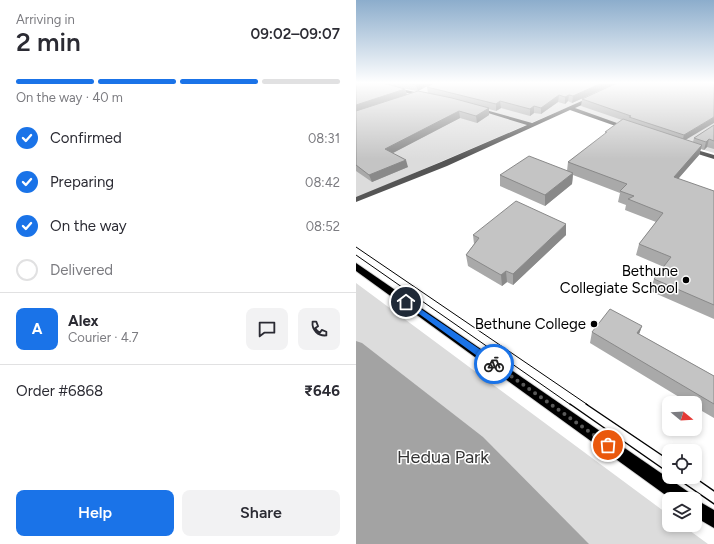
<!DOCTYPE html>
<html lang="en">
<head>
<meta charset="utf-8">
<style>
	:root { --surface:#fff; --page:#f2f2f3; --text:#2b2b33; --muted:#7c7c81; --line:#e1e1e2; --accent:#1a73e8 }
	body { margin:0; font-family:Figtree,sans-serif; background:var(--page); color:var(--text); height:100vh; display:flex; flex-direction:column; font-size:15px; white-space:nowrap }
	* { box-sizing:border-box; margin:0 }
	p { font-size:13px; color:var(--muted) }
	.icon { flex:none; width:22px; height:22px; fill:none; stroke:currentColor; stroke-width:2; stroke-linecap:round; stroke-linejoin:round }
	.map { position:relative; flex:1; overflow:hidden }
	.sheet { display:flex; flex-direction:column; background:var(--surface); width:356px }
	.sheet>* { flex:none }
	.needle { width:26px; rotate:108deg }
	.fabs { position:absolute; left:306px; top:396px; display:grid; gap:8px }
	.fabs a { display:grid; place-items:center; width:40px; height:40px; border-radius:8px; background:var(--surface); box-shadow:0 2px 6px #0003; font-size:20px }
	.pin { position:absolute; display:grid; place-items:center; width:34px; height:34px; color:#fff; margin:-17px; border:2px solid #fff; border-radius:50%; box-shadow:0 1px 4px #0007 }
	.courier { position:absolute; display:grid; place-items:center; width:40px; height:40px; margin:-20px; border:3px solid #1a73e8; border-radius:50%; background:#fff; color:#222; box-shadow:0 1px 5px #0007 }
	.overview em { font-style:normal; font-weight:600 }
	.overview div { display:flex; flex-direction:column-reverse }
	.overview { display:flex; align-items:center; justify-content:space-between; height:68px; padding:0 16px }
	h1 { font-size:26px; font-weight:600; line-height:30px }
	.bar { display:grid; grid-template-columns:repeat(4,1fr); gap:6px 4px; align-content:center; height:48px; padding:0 16px }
	.bar i { height:5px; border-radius:3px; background:var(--line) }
	.bar .on { background:var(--accent) }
	.bar p { grid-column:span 4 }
	.line { display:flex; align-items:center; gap:10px; padding:0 16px; border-top:1px solid var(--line) }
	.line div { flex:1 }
	.round { display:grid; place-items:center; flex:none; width:42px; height:42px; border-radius:8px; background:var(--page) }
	ol { padding:0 16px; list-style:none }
	li { display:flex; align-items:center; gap:12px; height:44px }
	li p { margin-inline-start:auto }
	li .icon { padding:4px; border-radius:50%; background:var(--accent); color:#fff; stroke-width:4 }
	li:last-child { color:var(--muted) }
	li i { width:22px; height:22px; border:2px solid var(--line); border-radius:50% }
	.action { display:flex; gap:8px; margin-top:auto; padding:8px 16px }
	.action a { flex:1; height:46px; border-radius:8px; background:var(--accent); color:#fff; font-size:16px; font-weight:600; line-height:46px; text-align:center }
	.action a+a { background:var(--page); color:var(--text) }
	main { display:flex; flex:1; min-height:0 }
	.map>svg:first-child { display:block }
	.green { fill:#dcdcdc }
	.water { fill:#a3a3a3 }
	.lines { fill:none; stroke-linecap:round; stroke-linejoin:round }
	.major-casing { stroke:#dbdbdb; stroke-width:2 }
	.minor { fill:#555; fill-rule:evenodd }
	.major { fill:#000; fill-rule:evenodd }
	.tram-far1 { stroke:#000; stroke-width:1 }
	.tram { stroke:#000; stroke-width:1.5 }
	.wall { fill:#a9a9a9; fill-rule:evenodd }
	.shaded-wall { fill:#898989 }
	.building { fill:#c4c4c4; stroke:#898989 }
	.route { fill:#1a73e8 }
	.done { stroke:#595959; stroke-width:4; stroke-dasharray:0 7.2 }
	.poi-dot { fill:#000; stroke:#fff; stroke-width:1.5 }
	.labels { text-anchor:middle; stroke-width:3; stroke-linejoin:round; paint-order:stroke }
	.poi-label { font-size:15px; fill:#000; stroke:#fff; text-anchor:end }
	.near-park-label { font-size:18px; fill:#333; stroke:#fff }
</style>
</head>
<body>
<main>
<section class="sheet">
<div class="overview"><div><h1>2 min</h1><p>Arriving in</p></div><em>09:02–09:07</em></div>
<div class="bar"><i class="on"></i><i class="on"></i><i class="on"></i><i></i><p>On the way · 40 m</p></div>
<ol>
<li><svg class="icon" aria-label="check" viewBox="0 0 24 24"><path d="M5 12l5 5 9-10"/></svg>Confirmed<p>08:31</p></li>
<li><svg class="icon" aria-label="check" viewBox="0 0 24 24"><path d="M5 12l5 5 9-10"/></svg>Preparing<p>08:42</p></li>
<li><svg class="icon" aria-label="check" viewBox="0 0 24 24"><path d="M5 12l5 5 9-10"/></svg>On the way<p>08:52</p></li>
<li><i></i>Delivered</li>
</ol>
<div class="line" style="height:72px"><b class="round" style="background:var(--accent);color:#fff">A</b><div><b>Alex</b><p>Courier · 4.7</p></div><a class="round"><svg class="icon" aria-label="chat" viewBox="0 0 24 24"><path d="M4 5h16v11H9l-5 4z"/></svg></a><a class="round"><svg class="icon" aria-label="phone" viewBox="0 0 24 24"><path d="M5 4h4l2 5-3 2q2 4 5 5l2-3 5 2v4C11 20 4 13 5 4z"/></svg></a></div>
<div class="line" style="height:52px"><div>Order #6868</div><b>₹646</b></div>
<div class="action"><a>Help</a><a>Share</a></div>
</section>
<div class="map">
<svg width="358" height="544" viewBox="0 0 358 544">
	<rect width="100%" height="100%" fill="#fff"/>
	<g class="green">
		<path d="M0 83H358V153L210 108 0 198Z"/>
		<path d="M0 283 313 515V525H326L352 544H0Z"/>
	</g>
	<path class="water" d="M0 341 6 343 127 437 233 544H0Z"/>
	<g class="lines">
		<defs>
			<g id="major">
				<path d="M0 263 334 493 336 499H315L0 271Z"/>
				<path d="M339 499 358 510V528L339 517Z"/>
			</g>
		</defs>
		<use href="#major" class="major-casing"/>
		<g class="minor">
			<path d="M8 83H19L72 95 69 97Z"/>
			<path d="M237 96 240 98 239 99 219 108 275 128V130H271L214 110 91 166 0 202V197L85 162 171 125 119 109V107L176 123Z"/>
			<path d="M331 147 358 155V159L329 150V148Z"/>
		</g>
		<use href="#major" class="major"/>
		<g class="tram-far1">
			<path d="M0 247 232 405"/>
			<path d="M0 255 215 405"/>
		</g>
		<g class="tram">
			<path d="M214 404 313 473"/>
			<path d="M230 404 313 460"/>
			<path d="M319 477 358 504"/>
			<path d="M338 477 358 491"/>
		</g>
	</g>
	<g class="wall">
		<path d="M0 83H77L62 91 72 93 71 87 260 83 216 103 212 101 209 104 202 102 185 114 178 113 174 116 145 108 140 111 133 109V115L121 123 104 118 37 153 52 167 16 182 0 171ZM45 88 61 91 51 95 49 89Z"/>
		<path d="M358 83 330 140 337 142 338 138 358 125V149L351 147 348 150 345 149 343 155 322 179 358 191V319L294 291 298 279 308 267 280 255 283 244 300 222 269 210 270 205 262 202 264 193 217 175 216 184 189 206 144 186V175L211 171 212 162 249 134V132L266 120 225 106 226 99Z"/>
		<path d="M117 235H210L157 285 151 282 146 286 112 266 110 255 118 244Z"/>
		<path d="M286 326 283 334 358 376V418L339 407V403H333L234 343 236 332Z"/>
	</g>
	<g class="shaded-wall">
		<path d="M64 83H77L62 91 60 85Z"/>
		<path d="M246 83H260L216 103 217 96Z"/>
		<path d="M49 89 51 95 0 112V105Z"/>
		<path d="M203 95 202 102 185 114V108Z"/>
		<path d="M213 95 212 101 209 104V97Z"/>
		<path d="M144 101 145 108 140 111V104Z"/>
		<path d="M178 106V113L174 116V109Z"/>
		<path d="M133 108V115L121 123 120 116Z"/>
		<path d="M103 111 104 118 31 156 29 149Z"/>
		<path d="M358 117V123L326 142 328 135Z"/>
		<path d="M353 139 351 147 348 150 350 142Z"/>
		<path d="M346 145 343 155 314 188 318 177Z"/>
		<path d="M50 160 52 167 16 182 13 175Z"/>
		<path d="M217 173 216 184 189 206V195Z"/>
		<path d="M210 224V235L157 285V274Z"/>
		<path d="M150 271 151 282 146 286 145 275Z"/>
		<path d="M286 326 282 337 281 333Z"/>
	</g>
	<g class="building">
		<path d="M0 83H27L49 89 0 105Z"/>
		<path d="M53 83H64L60 85Z"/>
		<path d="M78 83H246L217 96 213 95 209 97 203 95 185 108 178 106 174 109 144 101 140 104 71 87Z"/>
		<path d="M261 83H358V117L328 135 273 117 275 116 226 99Z"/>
		<path d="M62 91 96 98 133 108 120 116 103 111 29 149 50 160 13 175 0 165V111Z"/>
		<path d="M267 119 346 145 318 177 358 191V305L298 279 315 257 283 244 307 213 272 199 278 196 264 191 271 184 212 162 251 132H249Z"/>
		<path d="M358 125V141L353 139 350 142 338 138Z"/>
		<path d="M173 156 217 173 189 195 144 175Z"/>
		<path d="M160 201 210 224 157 274 150 271 145 275 110 255 123 238 117 235Z"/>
		<path d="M254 309 286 326 281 333 358 376V404L236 332Z"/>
	</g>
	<linearGradient id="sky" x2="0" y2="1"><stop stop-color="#8cadcc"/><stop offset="0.52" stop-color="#fff"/><stop offset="1" stop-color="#fff" stop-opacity="0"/></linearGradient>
	<rect width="358" height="159" fill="url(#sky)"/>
	<path class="route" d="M50 299 141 361V366H135L48 303 47 302Z"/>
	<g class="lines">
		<path class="done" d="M138 364 252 445"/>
	</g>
	<g class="poi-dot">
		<circle cx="330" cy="280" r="4"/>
		<circle cx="238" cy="324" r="4"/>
	</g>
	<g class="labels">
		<g class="poi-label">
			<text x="322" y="276">Bethune<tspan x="322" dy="17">Collegiate School</tspan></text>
			<text x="230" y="329">Bethune College</text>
		</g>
		<g class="near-park-label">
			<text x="87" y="463">Hedua Park</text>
		</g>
	</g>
</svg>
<div class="fabs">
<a><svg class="needle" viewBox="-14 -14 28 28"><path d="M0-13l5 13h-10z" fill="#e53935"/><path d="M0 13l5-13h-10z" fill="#7c7c81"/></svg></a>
<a><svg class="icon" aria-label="locate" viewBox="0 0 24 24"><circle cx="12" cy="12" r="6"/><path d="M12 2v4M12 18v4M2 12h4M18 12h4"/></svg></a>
<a><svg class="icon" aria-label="layers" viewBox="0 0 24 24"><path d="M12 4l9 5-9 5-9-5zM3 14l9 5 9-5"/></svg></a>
</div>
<div class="pin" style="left:252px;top:445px;background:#ea580c"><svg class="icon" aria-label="bag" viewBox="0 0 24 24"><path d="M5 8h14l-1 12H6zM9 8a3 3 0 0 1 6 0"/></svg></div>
<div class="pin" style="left:50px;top:302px;background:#1f2937"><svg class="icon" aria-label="home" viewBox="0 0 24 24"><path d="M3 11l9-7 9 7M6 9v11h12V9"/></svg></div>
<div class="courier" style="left:138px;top:364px"><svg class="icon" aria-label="bike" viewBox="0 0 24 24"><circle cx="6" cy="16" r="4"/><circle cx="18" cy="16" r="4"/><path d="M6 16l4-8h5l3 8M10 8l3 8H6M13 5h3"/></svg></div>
</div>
</main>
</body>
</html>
